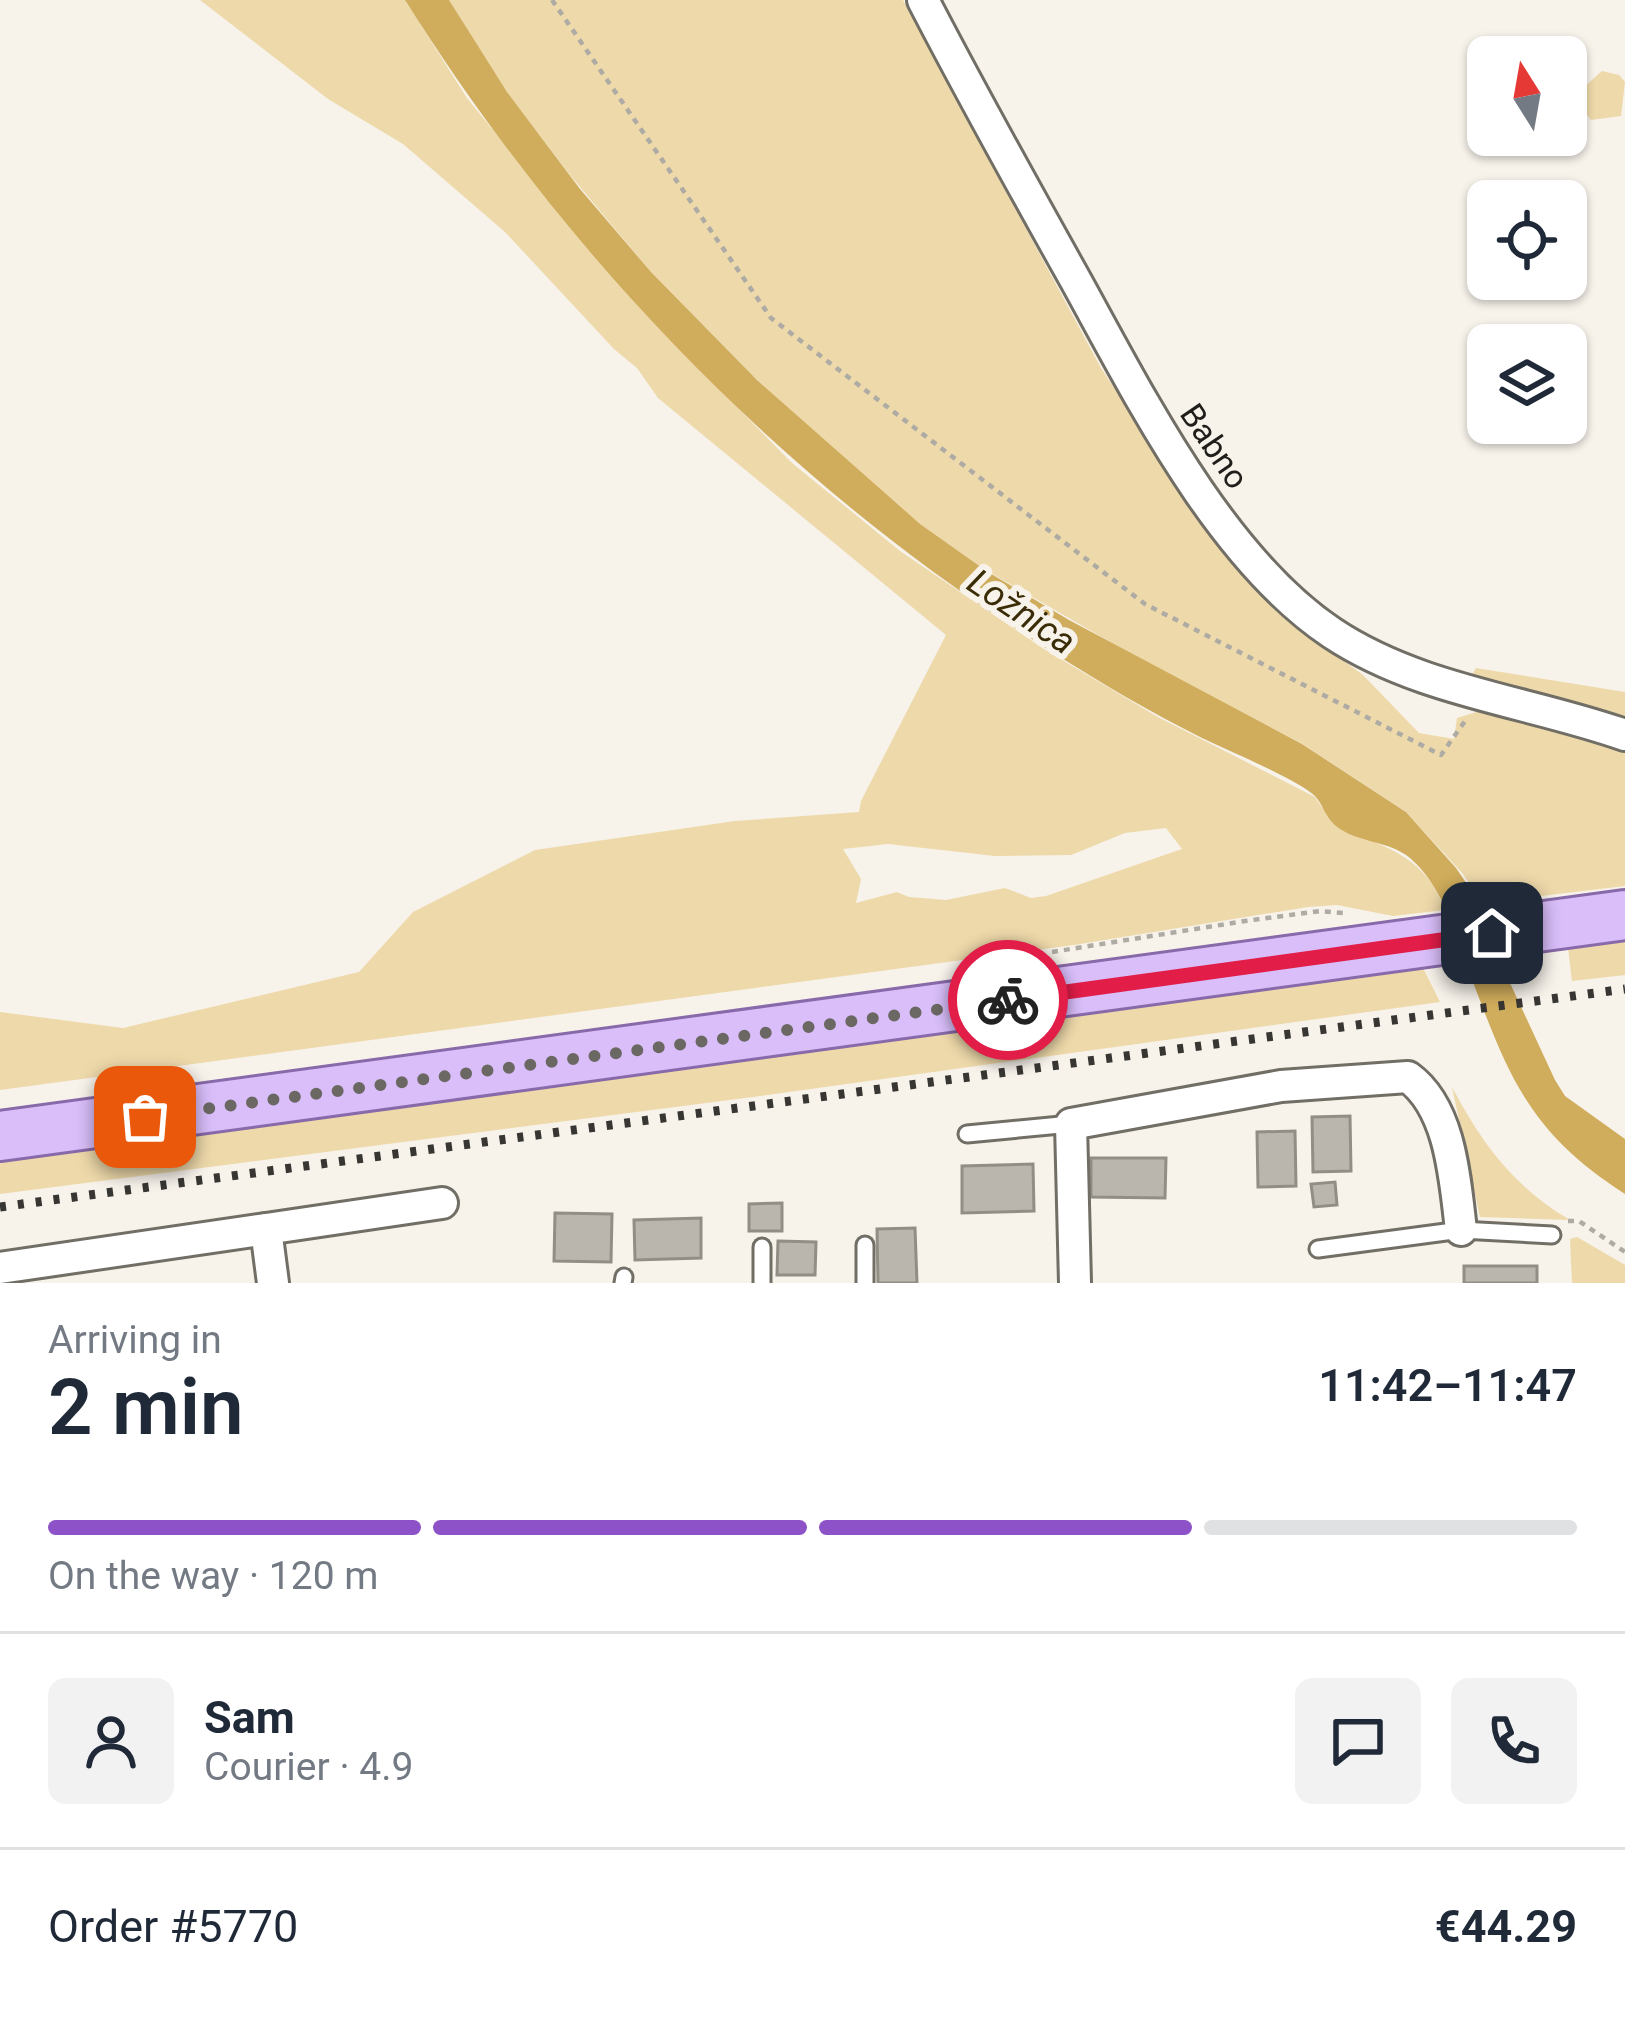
<!DOCTYPE html>
<html lang="en">
<head>
<meta charset="utf-8">
<style>
	:root { --surface:#fff; --page:#f2f2f3; --text:#1f2937; --muted:#747a83; --line:#e0e1e3; --accent:#8e52c8 }
	body { margin:0; font-family:Roboto,sans-serif; background:var(--page); color:var(--text); height:100vh; display:flex; flex-direction:column; font-size:45px; white-space:nowrap }
	* { box-sizing:border-box; margin:0 }
	p { font-size:39px; color:var(--muted) }
	.icon { flex:none; width:66px; height:66px; fill:none; stroke:currentColor; stroke-width:2; stroke-linecap:round; stroke-linejoin:round }
	.map { position:relative; height:1283px; overflow:hidden }
	.side { display:flex; flex-direction:column; background:var(--surface); flex:1 }
	.side>* { flex:none }
	.needle { width:78px; rotate:349deg }
	.buttons { position:absolute; left:1467px; top:36px; display:grid; gap:24px }
	.buttons a { display:grid; place-items:center; width:120px; height:120px; border-radius:18px; background:var(--surface); box-shadow:0 3px 9px #0004; font-size:60px }
	.pin { position:absolute; display:grid; place-items:center; width:102px; height:102px; color:#fff; margin:-51px; border-radius:24px; box-shadow:0 6px 18px #0006 }
	.courier { position:absolute; display:grid; place-items:center; width:120px; height:120px; margin:-60px; border:9px solid #e11d48; border-radius:50%; background:#fff; color:#222; box-shadow:0 3px 15px #0007 }
	.head em { font-style:normal; font-weight:600 }
	.head div { display:flex; flex-direction:column-reverse }
	.head { display:flex; align-items:center; justify-content:space-between; height:204px; padding:0 48px }
	h1 { font-size:78px; font-weight:600; line-height:90px }
	.bar { display:grid; grid-template-columns:repeat(4,1fr); gap:18px 12px; align-content:center; height:144px; padding:0 48px }
	.bar i { height:15px; border-radius:9px; background:var(--line) }
	.bar .selected { background:var(--accent) }
	.bar p { grid-column:span 4 }
	.line { display:flex; align-items:center; gap:30px; padding:0 48px; border-top:3px solid var(--line) }
	.line div { flex:1 }
	.round { display:grid; place-items:center; flex:none; width:126px; height:126px; border-radius:18px; background:var(--page) }
	.map>svg:first-child { display:block }
	.green { fill:#eed9aa; fill-rule:evenodd }
	.water { fill:#d0ad5c }
	.building { fill:#bab6ae; stroke:#918e86; stroke-width:3 }
	.lines { fill:none; stroke-linecap:round; stroke-linejoin:round }
	.lane-casing { stroke:#716e66; stroke-width:21 }
	.street-casing { stroke:#716e66; stroke-width:36 }
	.primary-casing { stroke:#8869a9; stroke-width:54 }
	.path { stroke:#aeaba4; stroke-width:4.5; stroke-dasharray:6 6; stroke-linecap:butt }
	.lane { stroke:#fff; stroke-width:15 }
	.street { stroke:#fff; stroke-width:30 }
	.primary { stroke:#d9befa; stroke-width:48 }
	.rail { stroke:#383633; stroke-width:9; stroke-dasharray:6 12; stroke-linecap:butt }
	.done { stroke:#6b6863; stroke-width:12; stroke-dasharray:0 21.6 }
	.route { stroke:#e11d48; stroke-width:15 }
	.labels { text-anchor:middle; stroke-width:12; stroke-linejoin:round; paint-order:stroke }
	.street-label { font-size:33px; fill:#1f1e1b; stroke:#f7f2ea }
	.water-label { font-size:36px; font-style:italic; fill:#3a2c07; stroke:#f7f2ea }
</style>
</head>
<body>
<div class="map">
<svg width="1625" height="1283" viewBox="0 0 1625 1283">
	<rect width="100%" height="100%" fill="#f7f2ea"/>
	<g class="green">
		<path d="M200 0H405L467 98 580 237 657 326 792 463 900 551 1044 649 1158 717 1315 797C1348 852 1418 833 1445 910L1393 916 1337 905 1308 907 1074 945 0 1090V1012L123 1028 359 972 413 912 535 850 735 821 859 812 861 801 946 635 658 398 637 368 614 349 505 232 403 144 328 99ZM1166 828 1182 849 1046 896 1031 898 1005 888 946 900 909 897 897 892 856 903 861 879 843 849 888 844 995 856 1071 855 1125 833Z"/>
		<path d="M449 0H903L1101 368 1197 513 1254 582 1310 636 1363 675 1419 733 1454 739 1457 718 1480 711 1625 751V886L1482 903 1463 874 1405 811 1301 743 1157 669 984 569 918 523 838 456 752 375 650 271 570 175 497 79Z"/>
		<path d="M1602 71 1619 75 1625 82 1621 116 1591 120 1583 110V88Z"/>
		<path d="M1476 668 1625 692V721L1470 678Z"/>
		<path d="M1625 936V975L1572 981 1568 948 1581 942Z"/>
		<path d="M1421 964 1440 1002 753 1097 0 1194V1154Z"/>
		<path d="M1452 1087C1482 1144 1514 1187 1570 1220L1480 1217Z"/>
		<path d="M1577 1237 1625 1265V1283H1572L1570 1239Z"/>
	</g>
	<path class="water" d="M405 0H449L507 92 580 189 651 272 757 380 920 524 988 572 1069 620 1302 744 1406 812 1456 868 1480 903 1510 983 1555 1080 1565 1096 1625 1139V1194C1523 1129 1506 1068 1465 961 1451 923 1441 885 1410 858 1388 840 1357 843 1336 826 1326 818 1323 805 1315 796 1298 780 1227 750 1202 738 1150 712 1101 683 1052 652 790 489 569 261 405 0Z"/>
	<g class="building">
		<path d="M1350 1116 1351 1171 1313 1172 1312 1117Z"/>
		<path d="M1295 1131 1296 1186 1258 1187 1257 1132Z"/>
		<path d="M1091 1158H1166L1165 1198 1091 1197Z"/>
		<path d="M1033 1164 1034 1211 962 1213V1166Z"/>
		<path d="M1335 1182 1337 1205 1314 1207 1311 1184Z"/>
		<path d="M782 1203V1231H749V1204Z"/>
		<path d="M555 1213 612 1214 611 1262 554 1261Z"/>
		<path d="M701 1218V1258L635 1260 634 1220Z"/>
		<path d="M915 1228 917 1283H878L877 1229Z"/>
		<path d="M778 1241 816 1242 815 1275H777Z"/>
		<rect x="1464" y="1266" width="73" height="17"/>
	</g>
	<g class="lines">
		<defs>
			<g id="lane">
				<path d="M967 1134 1071 1124"/>
				<path d="M865 1245V1283"/>
				<path d="M762 1247V1283"/>
				<path d="M1318 1249 1461 1230 1552 1235"/>
				<path d="M623 1283 624 1277"/>
			</g>
			<g id="street">
				<path d="M923 0C972 95 1024 188 1076 281 1140 397 1220 558 1332 633 1419 691 1529 701 1625 735"/>
				<path d="M0 1268 266 1229"/>
				<path d="M273 1283 266 1229 442 1203"/>
				<path d="M1075 1283 1071 1124 1281 1086 1408 1077C1451 1108 1455 1180 1461 1230"/>
			</g>
			<path id="primary" d="M0 1136 1625 915"/>
		</defs>
		<use href="#lane" class="lane-casing"/>
		<use href="#street" class="street-casing"/>
		<use href="#primary" class="primary-casing"/>
		<g class="path">
			<path d="M552 0 771 318 1145 604 1441 755 1465 721"/>
			<path d="M1052 952 1245 921 1320 911 1343 913"/>
			<path d="M1568 1221H1579L1625 1252"/>
		</g>
		<use href="#lane" class="lane"/>
		<use href="#street" class="street"/>
		<use href="#primary" class="primary"/>
		<path class="rail" d="M0 1207 1625 989"/>
	</g>
	<g class="lines">
		<path class="done" d="M145 1117 1008 1000"/>
		<path class="route" d="M1008 1000 1492 933"/>
	</g>
	<g class="labels">
		<g class="street-label">
			<text transform="translate(1215 446) rotate(56)" y="12">Babno</text>
		</g>
		<g class="water-label">
			<text transform="translate(1022 611) rotate(34)" y="13">Ložnica</text>
		</g>
	</g>
</svg>
<div class="buttons">
<a><svg class="needle" viewBox="-14 -14 28 28"><path d="M0-13l5 13h-10z" fill="#e53935"/><path d="M0 13l5-13h-10z" fill="#747a83"/></svg></a>
<a><svg class="icon" aria-label="locate" viewBox="0 0 24 24"><circle cx="12" cy="12" r="6"/><path d="M12 2v4M12 18v4M2 12h4M18 12h4"/></svg></a>
<a><svg class="icon" aria-label="layers" viewBox="0 0 24 24"><path d="M12 4l9 5-9 5-9-5zM3 14l9 5 9-5"/></svg></a>
</div>
<div class="pin" style="left:145px;top:1117px;background:#ea580c"><svg class="icon" aria-label="bag" viewBox="0 0 24 24"><path d="M5 8h14l-1 12H6zM9 8a3 3 0 0 1 6 0"/></svg></div>
<div class="pin" style="left:1492px;top:933px;background:#1f2937"><svg class="icon" aria-label="home" viewBox="0 0 24 24"><path d="M3 11l9-7 9 7M6 9v11h12V9"/></svg></div>
<div class="courier" style="left:1008px;top:1000px"><svg class="icon" aria-label="bike" viewBox="0 0 24 24"><circle cx="6" cy="16" r="4"/><circle cx="18" cy="16" r="4"/><path d="M6 16l4-8h5l3 8M10 8l3 8H6M13 5h3"/></svg></div>
</div>
<section class="side">
<div class="head"><div><h1>2 min</h1><p>Arriving in</p></div><em>11:42–11:47</em></div>
<div class="bar"><i class="selected"></i><i class="selected"></i><i class="selected"></i><i></i><p>On the way · 120 m</p></div>
<div class="line" style="height:216px"><a class="round"><svg class="icon" aria-label="person" viewBox="0 0 24 24"><circle cx="12" cy="8" r="4"/><path d="M4 21q1-7 8-7t8 7"/></svg></a><div><b>Sam</b><p>Courier · 4.9</p></div><a class="round"><svg class="icon" aria-label="chat" viewBox="0 0 24 24"><path d="M4 5h16v11H9l-5 4z"/></svg></a><a class="round"><svg class="icon" aria-label="phone" viewBox="0 0 24 24"><path d="M5 4h4l2 5-3 2q2 4 5 5l2-3 5 2v4C11 20 4 13 5 4z"/></svg></a></div>
<div class="line" style="height:156px"><div>Order #5770</div><b>€44.29</b></div>
</section>
</body>
</html>
